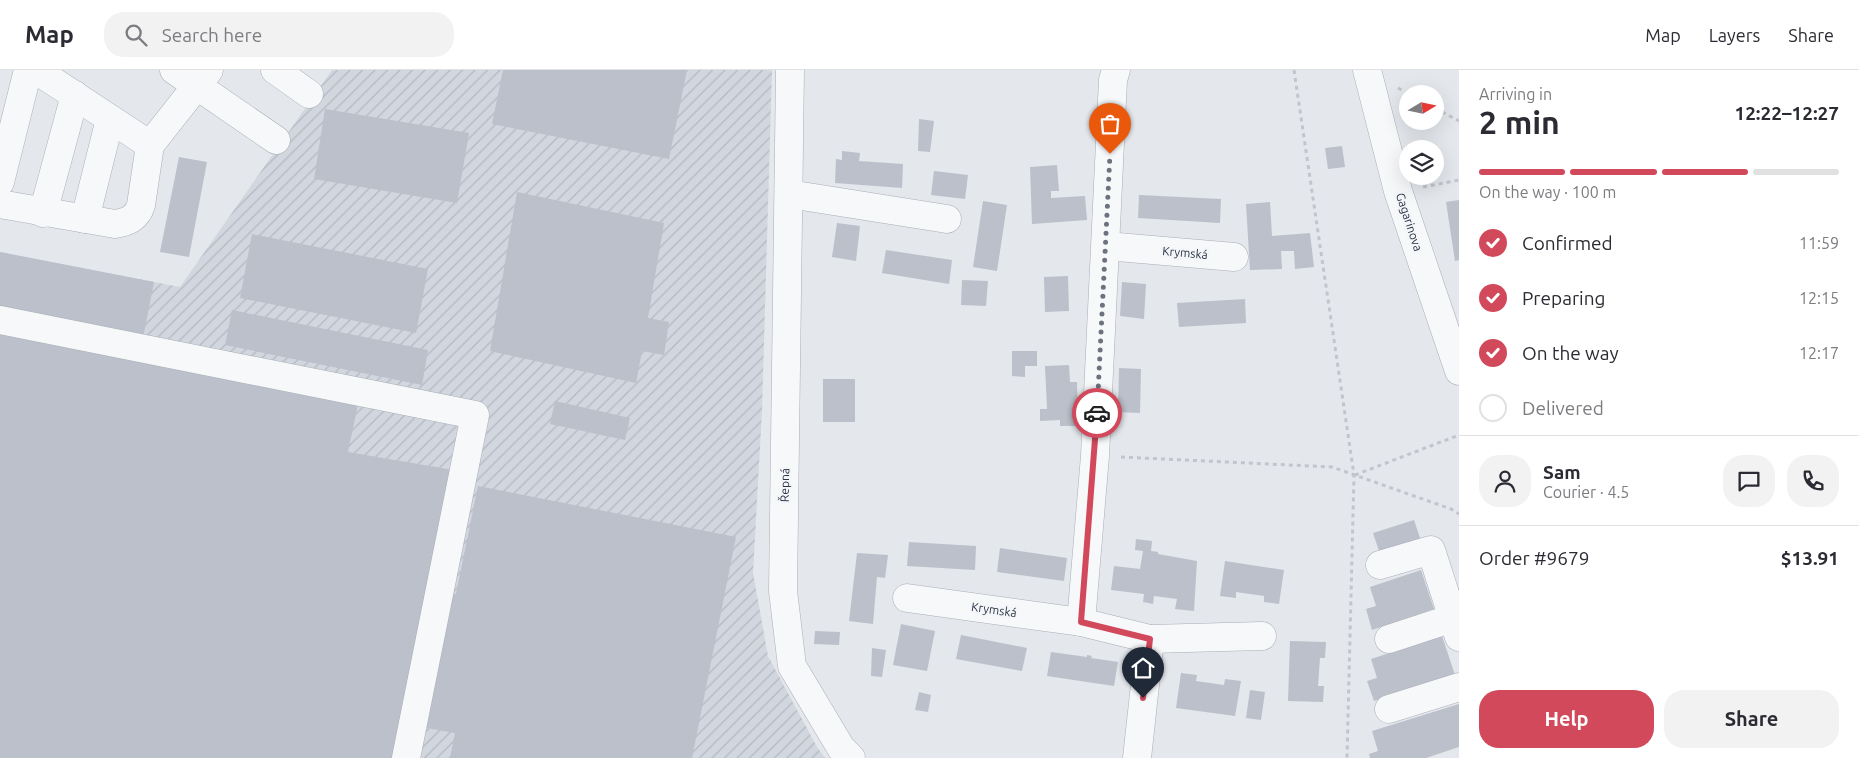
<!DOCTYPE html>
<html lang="en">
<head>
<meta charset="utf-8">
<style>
	:root { --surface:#fff; --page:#f2f2f3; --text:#2b2b33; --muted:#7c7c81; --line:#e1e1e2; --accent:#d1495b }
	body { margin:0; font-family:Ubuntu,sans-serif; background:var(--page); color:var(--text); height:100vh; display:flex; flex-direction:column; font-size:19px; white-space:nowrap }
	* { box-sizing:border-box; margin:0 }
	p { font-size:16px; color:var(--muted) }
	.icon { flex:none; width:28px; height:28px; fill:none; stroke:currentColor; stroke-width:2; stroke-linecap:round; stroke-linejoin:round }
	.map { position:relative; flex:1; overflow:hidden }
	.details { display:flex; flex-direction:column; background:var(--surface); width:400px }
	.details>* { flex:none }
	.needle { width:32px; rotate:80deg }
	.controls { position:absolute; left:1399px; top:15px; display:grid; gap:10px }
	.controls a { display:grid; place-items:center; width:45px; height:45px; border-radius:50%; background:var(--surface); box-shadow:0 5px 20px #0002; font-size:25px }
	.pin { position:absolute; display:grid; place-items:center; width:42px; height:42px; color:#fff; margin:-51px -21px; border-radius:50% 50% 50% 0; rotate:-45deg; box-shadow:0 0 5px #0007 }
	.pin .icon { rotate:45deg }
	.courier { position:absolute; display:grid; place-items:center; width:50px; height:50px; margin:-25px; border:4px solid #d1495b; border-radius:50%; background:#fff; color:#222; box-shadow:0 1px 6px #0007 }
	.summary em { font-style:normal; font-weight:700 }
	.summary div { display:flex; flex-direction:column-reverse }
	.summary { display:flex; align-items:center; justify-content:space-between; height:85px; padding:0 20px }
	h1 { font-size:32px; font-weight:700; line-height:38px }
	.bar { display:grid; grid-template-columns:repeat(4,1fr); gap:8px 5px; align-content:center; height:60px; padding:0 20px }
	.bar i { height:6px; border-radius:4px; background:var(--line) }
	.bar .current { background:var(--accent) }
	.bar p { grid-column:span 4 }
	.line { display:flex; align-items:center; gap:12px; padding:0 20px; border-top:1px solid var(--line) }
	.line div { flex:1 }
	.round { display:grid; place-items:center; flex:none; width:52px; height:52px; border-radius:20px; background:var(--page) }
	ol { padding:0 20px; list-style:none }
	li { display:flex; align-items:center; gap:15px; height:55px }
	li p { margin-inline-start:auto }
	li .icon { padding:5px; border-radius:50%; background:var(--accent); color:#fff; stroke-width:4 }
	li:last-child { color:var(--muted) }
	li i { width:28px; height:28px; border:2px solid var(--line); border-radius:50% }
	.action { display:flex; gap:10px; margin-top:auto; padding:10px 20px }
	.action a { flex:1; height:58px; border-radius:20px; background:var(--accent); color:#fff; font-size:20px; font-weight:700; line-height:58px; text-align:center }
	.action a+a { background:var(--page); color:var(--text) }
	header { display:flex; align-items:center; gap:30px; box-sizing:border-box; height:70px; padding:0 25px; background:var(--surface); border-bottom:1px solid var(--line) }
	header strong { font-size:24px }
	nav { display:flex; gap:28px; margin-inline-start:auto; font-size:18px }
	.search { width:350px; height:45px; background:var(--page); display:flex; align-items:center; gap:12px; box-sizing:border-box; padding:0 18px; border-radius:20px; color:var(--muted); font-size:19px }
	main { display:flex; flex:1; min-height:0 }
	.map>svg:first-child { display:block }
	.industrial { fill:url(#industrial-furrows) }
	.building { fill:#bbc0ca }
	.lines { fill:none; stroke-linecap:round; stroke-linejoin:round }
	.minor-casing { stroke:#a9aeb7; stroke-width:29 }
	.path { stroke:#c2c5cb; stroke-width:3; stroke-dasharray:4 4; stroke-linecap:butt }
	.minor { stroke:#f7f8fa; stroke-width:28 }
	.done { stroke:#6c737f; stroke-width:5; stroke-dasharray:0 9 }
	.route { stroke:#d1495b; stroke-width:6 }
	.labels { text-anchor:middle; stroke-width:5; stroke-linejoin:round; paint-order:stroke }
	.street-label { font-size:12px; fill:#2b3445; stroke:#f4f6f9 }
</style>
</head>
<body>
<header>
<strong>Map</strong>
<div class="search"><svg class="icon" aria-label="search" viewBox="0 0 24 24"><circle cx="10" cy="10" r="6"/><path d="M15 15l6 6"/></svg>Search here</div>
<nav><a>Map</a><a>Layers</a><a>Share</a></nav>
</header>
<main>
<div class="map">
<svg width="1459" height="688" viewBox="0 0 1459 688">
	<defs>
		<pattern id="industrial-furrows" width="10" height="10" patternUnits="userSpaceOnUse" patternTransform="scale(1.25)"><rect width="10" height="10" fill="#d2d6de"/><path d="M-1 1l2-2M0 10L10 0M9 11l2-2" fill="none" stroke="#b4b8c0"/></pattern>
	</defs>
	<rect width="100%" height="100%" fill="#e4e7ec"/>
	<path class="industrial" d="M332 0H772L762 341 753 503 768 586 817 677 825 688H0V182L180 217Z"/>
	<g class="building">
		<path d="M503 0H687L669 89 492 54Z"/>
		<path d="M325 39 469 63 457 133 314 109Z"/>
		<path d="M919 49 934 51 930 82 918 81Z"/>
		<path d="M1342 76 1345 97 1328 99 1325 78Z"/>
		<path d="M842 81 860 83 859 91 903 94 902 118 835 113 836 89 842 90Z"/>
		<path d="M179 87 207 92 189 187 160 182Z"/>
		<path d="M1057 95 1059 121H1051V128L1085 126 1087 150 1032 154 1030 97Z"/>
		<path d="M934 101 968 105 965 129 931 125Z"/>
		<path d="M517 122 664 153 648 248 669 252 664 285 642 281 636 313 490 281Z"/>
		<path d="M1139 125 1221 129 1220 153 1138 148Z"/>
		<path d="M1459 130V190L1455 191 1446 132Z"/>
		<path d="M983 131 1007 135 997 201 973 197Z"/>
		<path d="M1270 132 1272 166 1310 163 1314 197 1295 199 1294 181H1281L1282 199 1250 200 1246 134Z"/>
		<path d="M837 153 860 156 856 191 832 187Z"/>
		<path d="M252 164 428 199 416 263 240 228Z"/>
		<path d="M886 180 952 190 949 214 882 203Z"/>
		<path d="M0 182 154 212 143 268 0 239Z"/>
		<path d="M1068 206 1069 241 1045 242 1044 207Z"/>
		<path d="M962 210 988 211 986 236 961 235Z"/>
		<path d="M1122 212 1146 214 1144 249 1120 246Z"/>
		<path d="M1245 229 1246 253 1179 257 1177 233Z"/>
		<path d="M232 240 428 280 422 315 225 275Z"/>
		<path d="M0 262 358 334 348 382 453 400 431 518 456 524 478 416 736 467 692 688H450L455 663 405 654 398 688H0Z"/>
		<path d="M1012 281H1037V296H1025V307L1012 306Z"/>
		<path d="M1069 295 1070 312H1077L1078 356H1060V350L1040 351V339H1047L1045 296Z"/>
		<path d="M1119 298 1141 299 1140 343 1118 342Z"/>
		<rect x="823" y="309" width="32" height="43"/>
		<path d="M555 331 630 348 625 370 550 354Z"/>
		<path d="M1414 450 1421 471 1380 484 1373 463Z"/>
		<path d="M1136 469 1152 471 1151 481 1158 482V484L1197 491 1194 541 1175 539 1177 529 1154 526 1153 534 1143 532 1144 524 1111 520 1114 496 1140 499 1143 481 1135 480Z"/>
		<path d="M909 472 976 476 975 500 907 496Z"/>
		<path d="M1000 478 1067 488 1064 511 997 502Z"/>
		<path d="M857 483 888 485 885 508 877 507 873 554 849 551Z"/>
		<path d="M1225 491 1284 500 1279 534 1264 532V526L1236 522V528L1220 526Z"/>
		<path d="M1421 500 1434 539 1372 560 1366 539 1376 536 1370 517Z"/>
		<path d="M901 554 935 561 927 601 893 595Z"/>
		<path d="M815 561 840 562 839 575 814 574Z"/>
		<path d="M961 565 1027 578 1022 601 956 589Z"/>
		<path d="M1442 566 1455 605 1374 631 1367 611 1377 608 1371 589Z"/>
		<path d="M1290 571 1326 572 1325 588H1320L1318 616H1324L1323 632 1288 631Z"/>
		<path d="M872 578 886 580 882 607 871 606Z"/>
		<path d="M1051 582 1087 587V585L1092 586 1091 588 1118 592 1114 616 1047 606Z"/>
		<path d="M1181 603 1197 605 1196 611 1224 615 1225 609 1241 611 1235 646 1176 638Z"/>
		<path d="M1250 620 1265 622 1261 650 1246 648Z"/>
		<path d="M919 622 931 625 928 642 915 640Z"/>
		<path d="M1459 634V677L1426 688H1370L1369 684 1378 681 1372 661Z"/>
	</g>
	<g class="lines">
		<defs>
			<g id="minor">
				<path d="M36 0 150 75"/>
				<path d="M174 0 276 70"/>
				<path d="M275 0 309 24"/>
				<path d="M790 0 783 521 792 596 841 678 851 688"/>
				<path d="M1116 0 1113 10 1095 386 1081 552 1150 569 1137 688"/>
				<path d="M1367 0 1398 121 1459 301"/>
				<path d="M0 112 28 0"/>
				<path d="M789 124 947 149"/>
				<path d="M0 134 115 154C128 152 137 148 141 135L150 75 209 0"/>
				<path d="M43 143 75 25"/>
				<path d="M85 149 110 49"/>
				<path d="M1106 176 1234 187"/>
				<path d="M0 250 475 345 406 688"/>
				<path d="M1380 495 1431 480 1459 567"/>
				<path d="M907 528 1081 552"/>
				<path d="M1150 569 1262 566"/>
				<path d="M1389 569 1453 548"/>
				<path d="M1389 639 1459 617"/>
			</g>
		</defs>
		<use href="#minor" class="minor-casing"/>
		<g class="path">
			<path d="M1294 0 1354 405 1347 688"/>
			<path d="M1398 18 1409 24"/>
			<path d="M1435 38 1459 51"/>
			<path d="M1423 117 1459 110"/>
			<path d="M1121 387 1332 397 1451 439 1459 444"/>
			<path d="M1355 405 1459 365"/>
		</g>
		<use href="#minor" class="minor"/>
	</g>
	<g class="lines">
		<path class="done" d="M1097 343 1110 84"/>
		<path class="route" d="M1097 343 1081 552 1150 569 1143 628"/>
	</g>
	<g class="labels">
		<g class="street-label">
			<text transform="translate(1409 152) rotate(72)" y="4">Gagarinova</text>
			<text transform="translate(1185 183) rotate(5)" y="4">Krymská</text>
			<text transform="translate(785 415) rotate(-89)" y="4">Řepná</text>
			<text transform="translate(994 540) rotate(8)" y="4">Krymská</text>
		</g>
	</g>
</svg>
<div class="controls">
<a><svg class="needle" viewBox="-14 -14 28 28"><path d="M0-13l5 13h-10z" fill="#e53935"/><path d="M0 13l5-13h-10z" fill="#7c7c81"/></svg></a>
<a><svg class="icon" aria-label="layers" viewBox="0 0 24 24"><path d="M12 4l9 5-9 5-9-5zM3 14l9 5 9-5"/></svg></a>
</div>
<div class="pin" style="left:1110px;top:84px;background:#ea580c"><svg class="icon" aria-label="bag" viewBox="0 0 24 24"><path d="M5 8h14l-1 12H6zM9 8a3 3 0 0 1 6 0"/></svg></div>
<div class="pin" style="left:1143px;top:628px;background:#1f2937"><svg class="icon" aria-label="home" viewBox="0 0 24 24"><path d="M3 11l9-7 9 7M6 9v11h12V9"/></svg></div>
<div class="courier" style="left:1097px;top:343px"><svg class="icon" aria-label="car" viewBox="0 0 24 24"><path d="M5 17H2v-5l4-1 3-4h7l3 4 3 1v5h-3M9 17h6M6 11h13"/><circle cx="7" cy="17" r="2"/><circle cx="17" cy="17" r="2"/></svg></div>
</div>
<section class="details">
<div class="summary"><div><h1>2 min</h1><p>Arriving in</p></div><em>12:22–12:27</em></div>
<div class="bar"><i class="current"></i><i class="current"></i><i class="current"></i><i></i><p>On the way · 100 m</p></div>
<ol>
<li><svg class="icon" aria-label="check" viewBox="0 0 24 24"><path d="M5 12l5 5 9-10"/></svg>Confirmed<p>11:59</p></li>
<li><svg class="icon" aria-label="check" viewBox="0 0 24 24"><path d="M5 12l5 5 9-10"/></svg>Preparing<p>12:15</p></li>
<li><svg class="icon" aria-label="check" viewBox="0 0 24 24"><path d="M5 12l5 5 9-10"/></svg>On the way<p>12:17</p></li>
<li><i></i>Delivered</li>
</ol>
<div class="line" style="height:90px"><a class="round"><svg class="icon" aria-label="person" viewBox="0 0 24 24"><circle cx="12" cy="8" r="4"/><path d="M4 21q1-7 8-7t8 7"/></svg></a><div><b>Sam</b><p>Courier · 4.5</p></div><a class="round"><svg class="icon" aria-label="chat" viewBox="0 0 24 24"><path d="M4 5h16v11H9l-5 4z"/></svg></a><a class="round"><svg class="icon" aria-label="phone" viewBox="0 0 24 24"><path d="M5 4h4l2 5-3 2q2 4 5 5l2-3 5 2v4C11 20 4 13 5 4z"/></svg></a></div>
<div class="line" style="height:65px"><div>Order #9679</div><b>$13.91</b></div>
<div class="action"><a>Help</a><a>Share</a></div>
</section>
</main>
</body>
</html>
